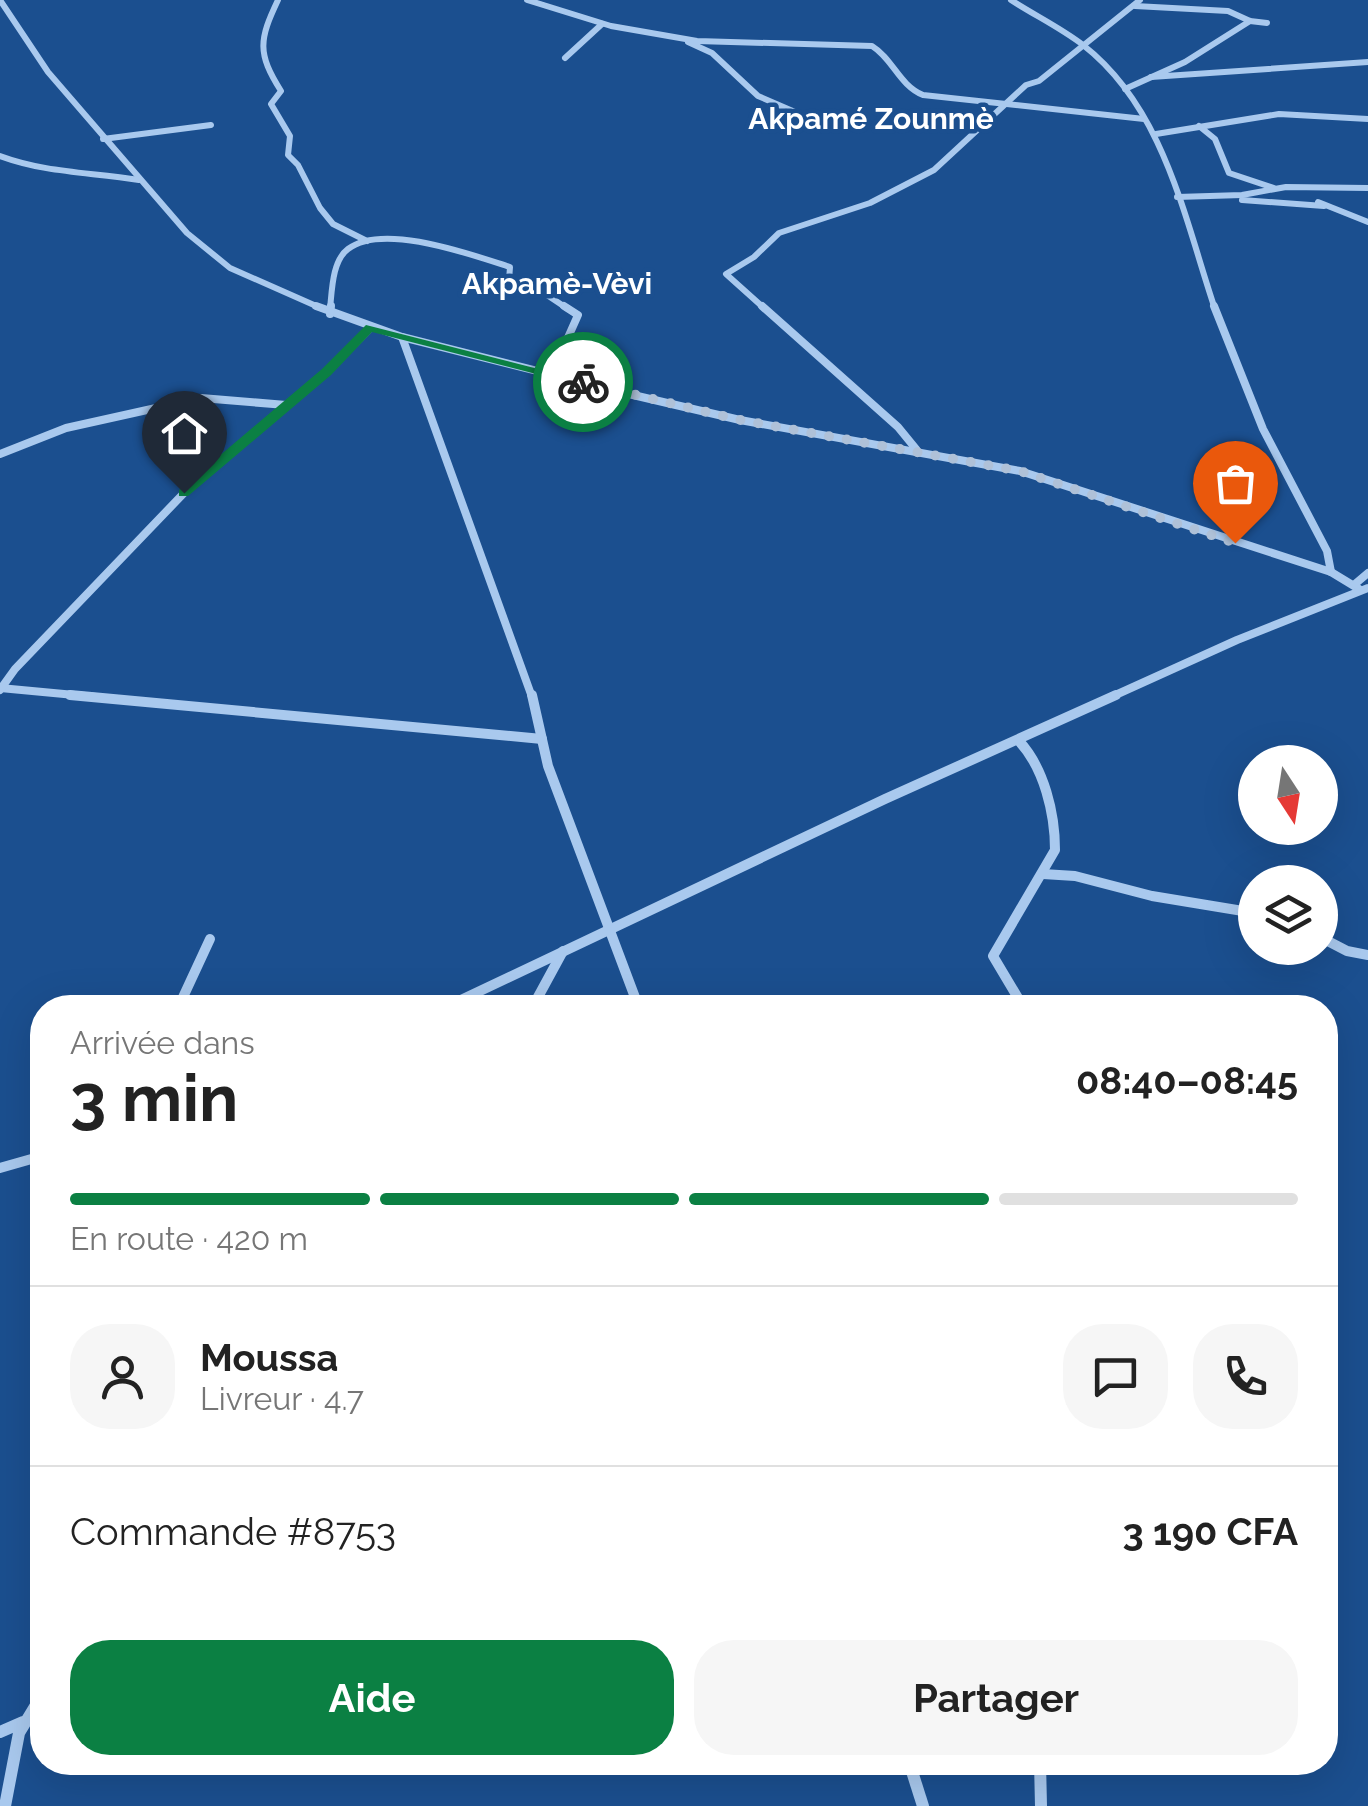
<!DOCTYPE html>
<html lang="fr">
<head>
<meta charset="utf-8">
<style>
	:root { --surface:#fff; --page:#f6f6f6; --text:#222; --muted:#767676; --line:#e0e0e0; --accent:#0b8043 }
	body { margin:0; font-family:Raleway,sans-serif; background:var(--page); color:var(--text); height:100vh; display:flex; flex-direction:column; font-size:38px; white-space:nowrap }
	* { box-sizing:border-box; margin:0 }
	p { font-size:32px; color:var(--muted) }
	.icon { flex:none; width:55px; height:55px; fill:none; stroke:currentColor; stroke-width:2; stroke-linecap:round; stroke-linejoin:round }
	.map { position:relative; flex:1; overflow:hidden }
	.side { position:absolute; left:30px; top:995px; width:1308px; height:780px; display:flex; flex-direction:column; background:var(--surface); border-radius:40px; box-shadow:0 10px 40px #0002 }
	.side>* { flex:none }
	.needle { width:65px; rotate:168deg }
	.tools { position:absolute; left:1238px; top:745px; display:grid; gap:20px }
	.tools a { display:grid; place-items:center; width:100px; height:100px; border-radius:50%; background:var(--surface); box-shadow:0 10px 40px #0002; font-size:50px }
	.pin { position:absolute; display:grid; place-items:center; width:85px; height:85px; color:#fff; margin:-102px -42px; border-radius:50% 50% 50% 0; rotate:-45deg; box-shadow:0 0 10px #0007 }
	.pin .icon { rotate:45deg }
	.courier { position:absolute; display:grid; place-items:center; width:100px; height:100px; margin:-50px; border:8px solid #0b8043; border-radius:50%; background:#fff; color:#222; box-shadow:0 2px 12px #0007 }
	.headline em { font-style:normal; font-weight:700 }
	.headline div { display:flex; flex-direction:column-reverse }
	.headline { display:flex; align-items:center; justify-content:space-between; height:170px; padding:0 40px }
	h1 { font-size:65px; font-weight:700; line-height:75px }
	.bar { display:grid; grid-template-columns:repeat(4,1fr); gap:15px 10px; align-content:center; height:120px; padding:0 40px }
	.bar i { height:12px; border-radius:8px; background:var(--line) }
	.bar .active { background:var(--accent) }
	.bar p { grid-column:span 4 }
	.line { display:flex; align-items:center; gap:25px; padding:0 40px; border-top:2px solid var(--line) }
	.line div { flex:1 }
	.round { display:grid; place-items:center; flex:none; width:105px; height:105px; border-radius:40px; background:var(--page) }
	.button { display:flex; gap:20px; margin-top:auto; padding:20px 40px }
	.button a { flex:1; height:115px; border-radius:40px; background:var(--accent); color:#fff; font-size:40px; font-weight:700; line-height:115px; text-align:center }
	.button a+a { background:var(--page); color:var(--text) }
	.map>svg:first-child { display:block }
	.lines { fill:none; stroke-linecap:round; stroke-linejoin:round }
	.street-far3 { stroke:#a9c9ee; stroke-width:6 }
	.street-far2 { stroke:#a9c9ee; stroke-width:8 }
	.street-far1 { stroke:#a9c9ee; stroke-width:10 }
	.street { stroke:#a9c9ee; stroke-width:12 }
	.route { fill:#0b8043 }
	.done { stroke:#afc1d8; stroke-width:10; stroke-dasharray:0 18 }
	.labels { text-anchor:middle; stroke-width:9; stroke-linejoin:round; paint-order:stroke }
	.far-quarter-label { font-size:30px; font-weight:bold; fill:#fff; stroke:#1b4f8f }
</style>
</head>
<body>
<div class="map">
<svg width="1368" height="1806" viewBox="0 0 1368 1806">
	<rect width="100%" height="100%" fill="#1b4f8f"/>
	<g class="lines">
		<g class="street-far3">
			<path d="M0 0 48 72 187 233 230 268 323 309"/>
			<path d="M278 0C259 40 257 53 281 91L271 104 290 136 288 155 298 165 320 208 333 224 367 241"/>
			<path d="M527 0 611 26 697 41 872 46C893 59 899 85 923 95L1144 119"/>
			<path d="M1011 0C1034 15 1061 28 1083 45 1164 108 1184 217 1215 309"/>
			<path d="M1135 6 1228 11 1250 21 1267 23"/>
			<path d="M688 42 712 53 758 96 795 112"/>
			<path d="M565 58 602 24"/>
			<path d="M1151 77 1368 62"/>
			<path d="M1125 89 1185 62 1250 21"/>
			<path d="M1199 126 1215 139 1229 173 1274 188"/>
			<path d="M1156 134 1279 114 1368 119"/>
			<path d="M103 139 211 125"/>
			<path d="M0 156C46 173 90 172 139 180"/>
			<path d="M1177 197 1242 195 1286 187 1368 188"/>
			<path d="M1242 200 1324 206"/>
			<path d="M1318 202 1368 222"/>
			<path d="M330 309C332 291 332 261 348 249 383 222 472 255 510 267L509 280 538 289 568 309"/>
			<path d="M765 309 726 274 754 257 779 233 870 203 934 170 1026 85 1039 81 1140 0"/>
		</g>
		<g class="street-far2">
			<path d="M316 306 402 337 633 395 740 420 1020 471 1331 572 1359 589"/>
			<path d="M762 306 898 427 916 449"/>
			<path d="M1214 306 1263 429 1327 551 1331 572"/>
			<path d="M330 314 331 306"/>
			<path d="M402 337 532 697"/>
			<path d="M545 373 562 351 578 315 564 306"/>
			<path d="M0 454 66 428 201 398 286 405"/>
			<path d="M1355 584 1368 573"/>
			<path d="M0 688 96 697"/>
			<path d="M0 690 15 669 184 493 327 372 370 328"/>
			<path d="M1111 697 1237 640 1368 588"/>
		</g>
		<g class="street-far1">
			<path d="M70 695 542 739"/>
			<path d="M532 695 548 766 639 1008"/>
			<path d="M1019 741C1044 768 1055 813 1055 850L993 956 1024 1008"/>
			<path d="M1043 874 1075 876 1152 896 1255 913"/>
			<path d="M1320 937 1347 951 1368 955"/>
			<path d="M178 1008 210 939"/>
			<path d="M444 1008 885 799 1116 695"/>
			<path d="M532 1008 563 951"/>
			<path d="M0 1168 42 1156"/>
		</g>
		<g class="street">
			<path d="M0 1732 23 1722"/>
			<path d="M909 1762 923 1806"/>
			<path d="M1040 1762 1041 1806"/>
			<path d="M5 1806 19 1733 42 1695"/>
		</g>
	</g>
	<path class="route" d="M366 325 589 382 583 386 372 332 331 375 188 496H179V490L322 369Z"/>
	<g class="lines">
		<path class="done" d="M583 382 740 420 1020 471 1235 543"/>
	</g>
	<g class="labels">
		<g class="far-quarter-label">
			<text x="871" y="129">Akpamé Zounmè</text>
			<text x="557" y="294">Akpamè-Vèvi</text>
		</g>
	</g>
</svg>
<div class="tools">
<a><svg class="needle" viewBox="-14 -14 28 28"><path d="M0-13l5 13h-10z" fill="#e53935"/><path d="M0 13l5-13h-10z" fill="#767676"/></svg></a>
<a><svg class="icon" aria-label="layers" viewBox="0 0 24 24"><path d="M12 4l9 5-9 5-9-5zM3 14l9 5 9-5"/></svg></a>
</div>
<div class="pin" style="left:1235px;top:543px;background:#ea580c"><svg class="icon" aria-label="bag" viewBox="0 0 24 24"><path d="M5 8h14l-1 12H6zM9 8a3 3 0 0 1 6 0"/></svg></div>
<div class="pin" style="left:184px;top:493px;background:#1f2937"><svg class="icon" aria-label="home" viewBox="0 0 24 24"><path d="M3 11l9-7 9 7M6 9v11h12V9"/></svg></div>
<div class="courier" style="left:583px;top:382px"><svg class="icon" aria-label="bike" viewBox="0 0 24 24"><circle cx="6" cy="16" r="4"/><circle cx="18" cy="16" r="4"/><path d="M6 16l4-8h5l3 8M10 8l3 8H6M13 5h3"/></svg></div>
<section class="side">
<div class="headline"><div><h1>3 min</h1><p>Arrivée dans</p></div><em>08:40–08:45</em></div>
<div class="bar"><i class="active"></i><i class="active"></i><i class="active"></i><i></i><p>En route · 420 m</p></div>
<div class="line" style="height:180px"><a class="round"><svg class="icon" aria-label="person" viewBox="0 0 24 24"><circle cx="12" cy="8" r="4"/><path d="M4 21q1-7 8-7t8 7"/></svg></a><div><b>Moussa</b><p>Livreur · 4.7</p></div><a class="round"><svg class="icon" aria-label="chat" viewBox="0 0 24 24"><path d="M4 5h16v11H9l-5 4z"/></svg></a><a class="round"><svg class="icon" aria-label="phone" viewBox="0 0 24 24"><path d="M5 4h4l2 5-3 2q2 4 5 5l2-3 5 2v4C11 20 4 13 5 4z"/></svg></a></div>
<div class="line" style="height:130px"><div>Commande #8753</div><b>3 190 CFA</b></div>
<div class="button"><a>Aide</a><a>Partager</a></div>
</section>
</div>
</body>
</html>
